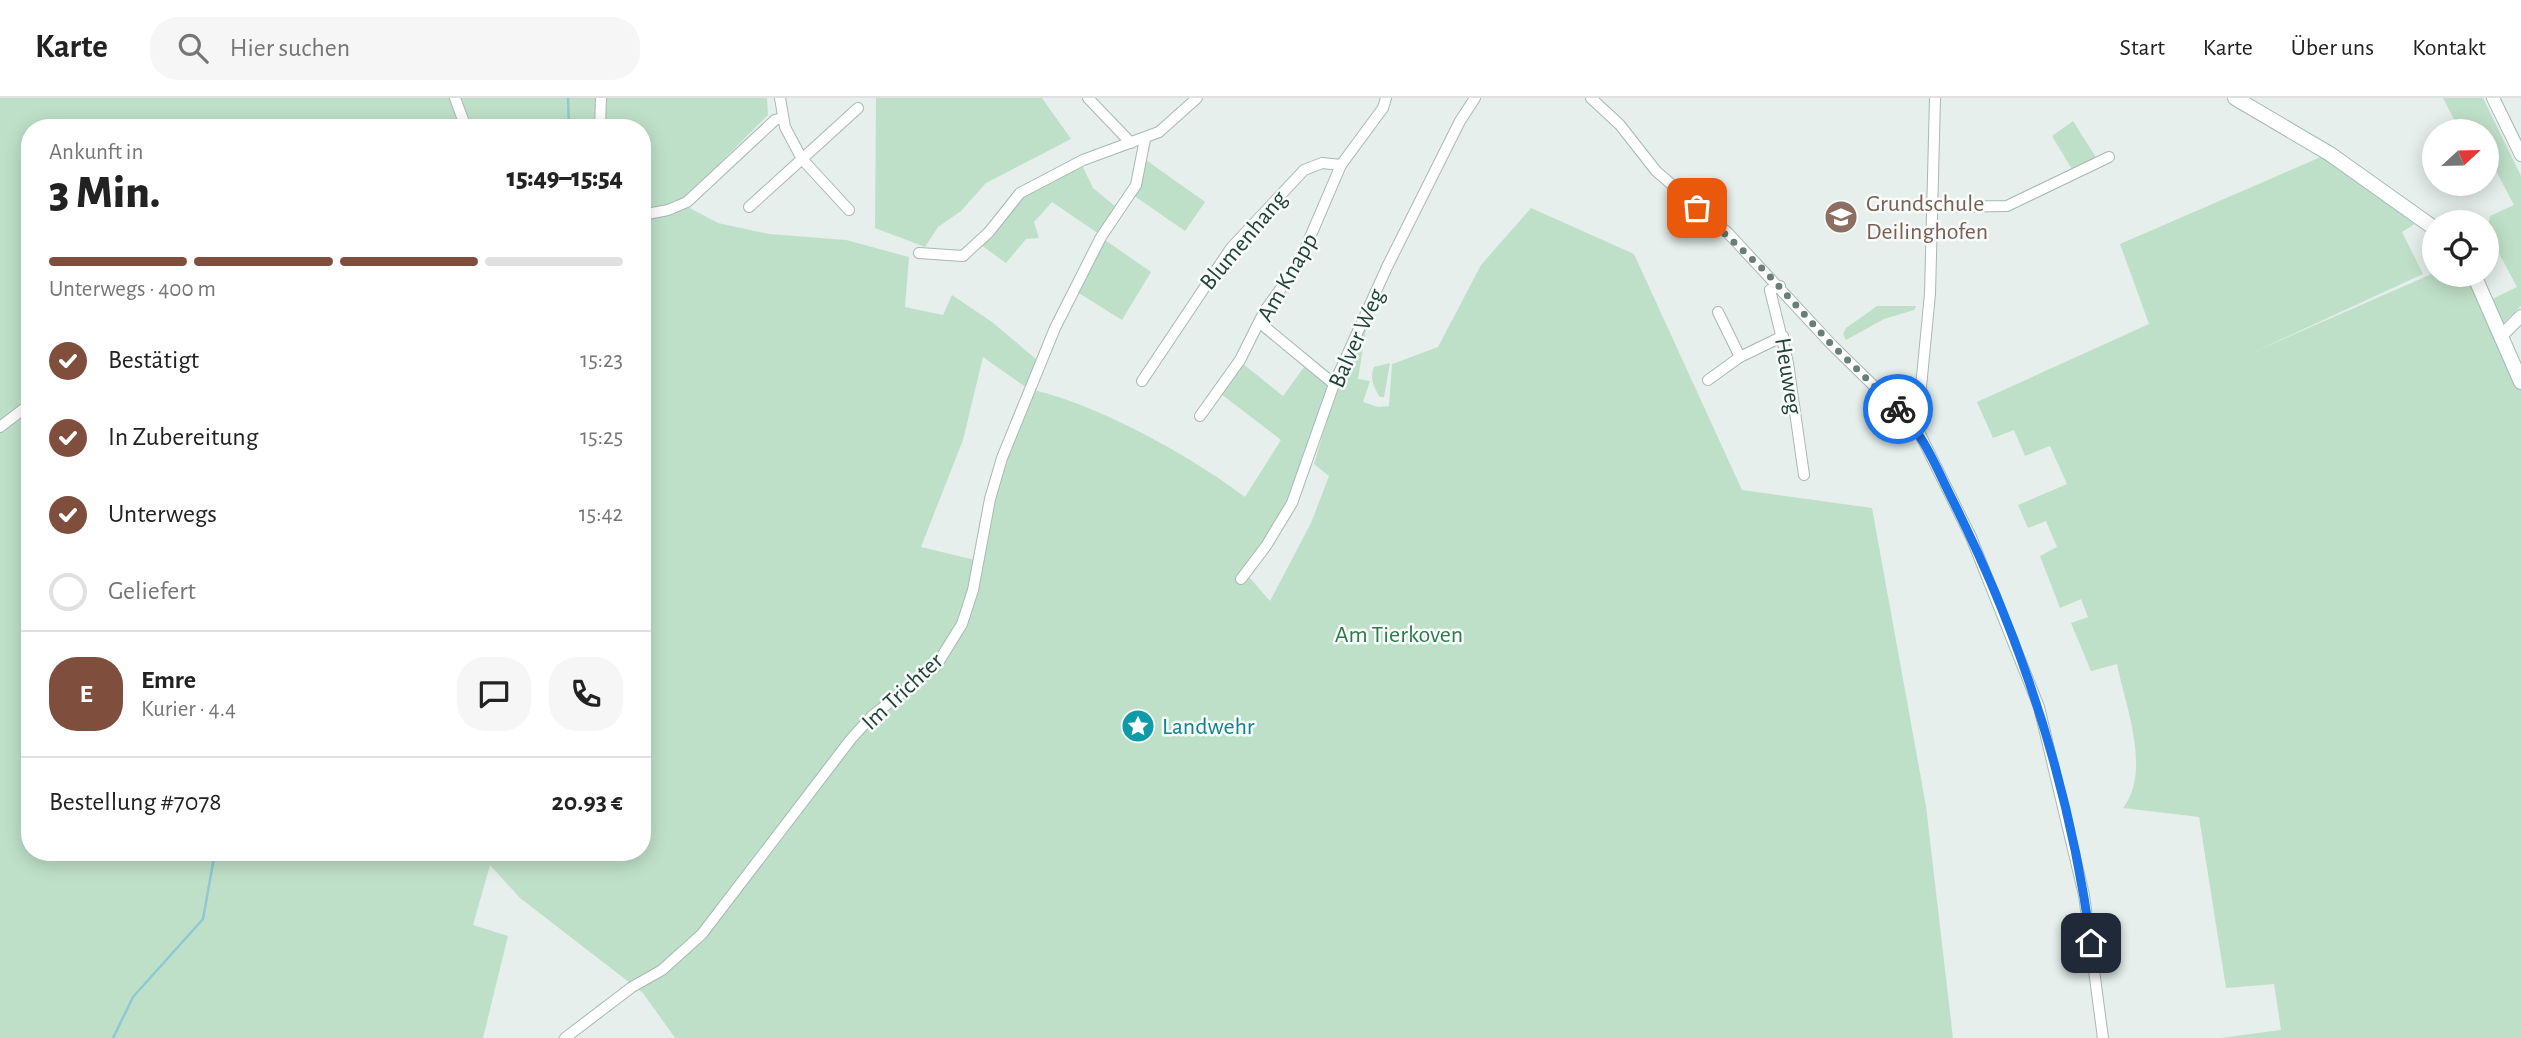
<!DOCTYPE html>
<html lang="de">
<head>
<meta charset="utf-8">
<style>
	:root { --surface:#fff; --page:#f6f6f6; --text:#222; --muted:#767676; --line:#e0e0e0; --accent:#804e3d }
	body { margin:0; font-family:"Alegreya Sans",sans-serif; background:var(--page); color:var(--text); height:100vh; display:flex; flex-direction:column; font-size:26px; white-space:nowrap }
	* { box-sizing:border-box; margin:0 }
	p { font-size:23px; color:var(--muted) }
	.icon { flex:none; width:38px; height:38px; fill:none; stroke:currentColor; stroke-width:2; stroke-linecap:round; stroke-linejoin:round }
	.map { position:relative; flex:1; overflow:hidden }
	.details { position:absolute; left:21px; top:21px; width:630px; height:742px; display:flex; flex-direction:column; background:var(--surface); border-radius:28px; box-shadow:0 4px 18px #0003 }
	.details>* { flex:none }
	.needle { width:46px; rotate:68deg }
	.buttons { position:absolute; left:2422px; top:21px; display:grid; gap:14px }
	.buttons a { display:grid; place-items:center; width:77px; height:77px; border-radius:50%; background:var(--surface); box-shadow:0 4px 18px #0003; font-size:35px }
	.pin { position:absolute; display:grid; place-items:center; width:60px; height:60px; color:#fff; margin:-30px; border-radius:14px; box-shadow:0 4px 10px #0006 }
	.courier { position:absolute; display:grid; place-items:center; width:70px; height:70px; margin:-35px; border:5px solid #1a73e8; border-radius:50%; background:#fff; color:#222; box-shadow:0 2px 9px #0007 }
	.head em { font-style:normal; font-weight:800 }
	.head div { display:flex; flex-direction:column-reverse }
	.head { display:flex; align-items:center; justify-content:space-between; height:119px; padding:0 28px }
	h1 { font-size:46px; font-weight:800; line-height:52px }
	.bar { display:grid; grid-template-columns:repeat(4,1fr); gap:10px 7px; align-content:center; height:84px; padding:0 28px }
	.bar i { height:9px; border-radius:5px; background:var(--line) }
	.bar .on { background:var(--accent) }
	.bar p { grid-column:span 4 }
	.line { display:flex; align-items:center; gap:18px; padding:0 28px; border-top:2px solid var(--line) }
	.line div { flex:1 }
	.round { display:grid; place-items:center; flex:none; width:74px; height:74px; border-radius:28px; background:var(--page) }
	ol { padding:0 28px; list-style:none }
	li { display:flex; align-items:center; gap:21px; height:77px }
	li p { margin-inline-start:auto }
	li .icon { padding:7px; border-radius:50%; background:var(--accent); color:#fff; stroke-width:4 }
	li:last-child { color:var(--muted) }
	li i { width:38px; height:38px; border:4px solid var(--line); border-radius:50% }
	header { display:flex; align-items:center; gap:42px; box-sizing:border-box; height:98px; padding:0 35px; background:var(--surface); border-bottom:2px solid var(--line) }
	header strong { font-size:33px }
	nav { display:flex; gap:38px; margin-inline-start:auto; font-size:24px }
	.search { width:490px; height:63px; background:var(--page); display:flex; align-items:center; gap:18px; box-sizing:border-box; padding:0 24px; border-radius:28px; color:var(--muted); font-size:26px }
	.map>svg:first-child { display:block }
	.green { fill:#bfe0c8; fill-rule:evenodd }
	.lines { fill:none; stroke-linecap:round; stroke-linejoin:round }
	.stream { stroke:#8ec9d4; stroke-width:2.5 }
	.minor-casing { stroke:#a8b8b2; stroke-width:12 }
	.tertiary-casing { stroke:#a8b8b2; stroke-width:14 }
	.secondary-casing { stroke:#a4bbb3; stroke-width:16 }
	.minor { stroke:#fff; stroke-width:10 }
	.tertiary { stroke:#fff; stroke-width:12 }
	.secondary { stroke:#fff; stroke-width:14 }
	.done { stroke:#687f78; stroke-width:7; stroke-dasharray:0 12.6 }
	.route { stroke:#1a73e8; stroke-width:9 }
	.labels { text-anchor:middle; stroke-width:5; stroke-linejoin:round; paint-order:stroke }
	.education-label { font-size:24px; fill:#785e54; stroke:#f7fbf9; text-anchor:start }
	.street-label { font-size:24px; fill:#24423a; stroke:#f7fbf9 }
	.park-label { font-size:24px; fill:#2d7a4b; stroke:#f7fbf9 }
	.culture-label { font-size:24px; fill:#0d838f; stroke:#f7fbf9; text-anchor:start }
</style>
</head>
<body>
<header>
<strong>Karte</strong>
<div class="search"><svg class="icon" aria-label="search" viewBox="0 0 24 24"><circle cx="10" cy="10" r="6"/><path d="M15 15l6 6"/></svg>Hier suchen</div>
<nav><a>Start</a><a>Karte</a><a>Über uns</a><a>Kontakt</a></nav>
</header>
<div class="map">
<svg width="2521" height="940" viewBox="0 0 2521 940">
	<rect width="100%" height="100%" fill="#e6efeb"/>
	<g class="green">
		<path d="M0 0H767L768 17 680 105 718 125 769 136 846 142 909 159 905 209 943 217 952 197 992 224 1036 261 1027 290 983 259 963 342 921 449 975 462 996 362 1033 292C1097 306 1193 359 1245 399L1281 342 1221 296 1242 265 1283 298 1304 269 1333 287C1310 363 1298 414 1249 479L1270 503 1311 425 1329 378 1314 366 1338 285 1362 233 1366 232 1358 281 1370 283 1363 304 1378 309 1389 308 1392 266 1438 249 1481 167 1531 110 1634 156 1742 392 1872 410 1926 708 1953 940H675L643 895 520 800 490 767 473 827 508 838 483 940H0ZM30 30H642V754H30Z"/>
		<path d="M876 0H1042L1071 41 986 85 961 113 938 129 925 149 875 130Z"/>
		<path d="M2443 0H2483L2521 78V208L2502 226 2490 202 2517 189 2487 133 2490 118 2514 107 2495 71 2487 75V33H2460Z"/>
		<path d="M2073 23 2097 61 2073 73 2052 38Z"/>
		<path d="M2323 58 2415 126 2402 134 2423 176 2256 253 2434 175 2469 177 2521 288V940H2220L2281 932 2274 886 2226 890 2199 719 2123 710C2152 673 2125 607 2117 566L2091 573 2071 525 2088 519 2081 501 2060 510 2040 458 2057 449 2046 423 2028 430 2018 407 2067 386 2050 348 2025 358 2014 332 1993 340 1977 304 2149 226 2120 146Z"/>
		<path d="M1146 62 1205 104 1185 133 1133 97Z"/>
		<path d="M1082 67 1093 90 1116 109 1099 136 1052 104 1034 124 1039 140 1026 141 1006 165 981 147 1021 98Z"/>
		<path d="M1105 142 1151 174 1122 222 1077 194Z"/>
		<path d="M1877 208H1916L1914 212 1884 221 1846 242 1843 236 1846 230Z"/>
		<path d="M1390 265 1384 299H1380C1374 291 1369 279 1374 269Z"/>
	</g>
	<g class="lines">
		<g class="stream">
			<path d="M568 0 569 30"/>
			<path d="M113 940 133 899 203 821 215 754"/>
		</g>
		<defs>
			<g id="minor">
				<path d="M455 0 466 30"/>
				<path d="M1088 0 1131 45"/>
				<path d="M1591 0 1620 27 1656 73 1728 135 1832 247 1917 330"/>
				<path d="M1935 0 1930 196 1917 330 1971 439 2039 609 2084 797 2103 940"/>
				<path d="M600 30 601 0"/>
				<path d="M749 109 802 61 785 29 780 0"/>
				<path d="M1934 109 2007 108 2109 59"/>
				<path d="M849 112 802 61 858 10"/>
				<path d="M642 117 668 112 687 104 775 22 782 20"/>
				<path d="M919 155 963 158 989 134 1020 95 1083 62 1159 34 1197 0"/>
				<path d="M1780 188 1770 192 1788 265 1804 377"/>
				<path d="M1718 214 1740 259 1783 238"/>
				<path d="M1260 225 1334 286"/>
				<path d="M1708 282 1740 259"/>
				<path d="M1142 283 1231 150 1304 72 1322 65 1341 67"/>
				<path d="M1200 318 1240 262 1264 214 1299 165 1341 67 1383 10 1386 0"/>
				<path d="M0 329 30 306"/>
				<path d="M1241 481 1266 448 1292 405 1334 286 1387 169 1460 23 1475 0"/>
				<path d="M565 940 632 889 662 872 702 836 851 641 872 618 936 568 962 526 973 492 990 401 1002 360 1055 230 1101 139 1136 87 1145 41"/>
			</g>
			<g id="tertiary">
				<path d="M2493 0 2521 57"/>
				<path d="M2502 237 2521 218"/>
			</g>
			<g id="secondary">
				<path d="M2235 0 2330 56 2434 130"/>
				<path d="M2474 177 2521 284"/>
			</g>
		</defs>
		<use href="#minor" class="minor-casing"/>
		<use href="#tertiary" class="tertiary-casing"/>
		<use href="#secondary" class="secondary-casing"/>
		<use href="#minor" class="minor"/>
		<use href="#tertiary" class="tertiary"/>
		<use href="#secondary" class="secondary"/>
	</g>
	<g class="lines">
		<path class="done" d="M1697 110 1766 174 1832 247 1898 311"/>
		<path class="route" d="M1898 311C1924 337 1936 369 1952 401 2022 540 2070 691 2091 845"/>
	</g>
	<defs>
		<symbol id="school-disc" viewBox="-11 -11 22 22"><circle r="9.5" fill="#8d6e63" stroke="#f7fbf9"/><path d="M0-5L7-2L0 1L-7-2ZM-4 1L0 2.5L4 1V4Q0 6-4 4Z" fill="#fff"/></symbol>
		<symbol id="sight-disc" viewBox="-11 -11 22 22"><circle r="9.5" fill="#0f9aa8" stroke="#f7fbf9"/><path d="M0-6L1.8-2.2L6-1.7L2.9 1.2L3.7 5.4L0 3.3L-3.7 5.4L-2.9 1.2L-6-1.7L-1.8-2.2Z" fill="#fff"/></symbol>
	</defs>
	<g fill-rule="evenodd">
		<use href="#school-disc" x="1822" y="100" width="38" height="38"/>
		<use href="#sight-disc" x="1119" y="609" width="38" height="38"/>
	</g>
	<g class="labels">
		<g class="education-label">
			<text x="1866" y="113">Grundschule<tspan x="1866" dy="28">Deilinghofen</tspan></text>
		</g>
		<g class="street-label">
			<text transform="translate(1243 142) rotate(-50)" y="8">Blumenhang</text>
			<text transform="translate(1287 179) rotate(-60)" y="8">Am Knapp</text>
			<text transform="translate(1356 240) rotate(-66)" y="8">Balver Weg</text>
			<text transform="translate(1789 278) rotate(81)" y="8">Heuweg</text>
			<text transform="translate(902 593) rotate(-43)" y="8">Im Trichter</text>
		</g>
		<g class="park-label">
			<text x="1399" y="544">Am Tierkoven</text>
		</g>
		<g class="culture-label">
			<text x="1162" y="636">Landwehr</text>
		</g>
	</g>
</svg>
<div class="buttons">
<a><svg class="needle" viewBox="-14 -14 28 28"><path d="M0-13l5 13h-10z" fill="#e53935"/><path d="M0 13l5-13h-10z" fill="#767676"/></svg></a>
<a><svg class="icon" aria-label="locate" viewBox="0 0 24 24"><circle cx="12" cy="12" r="6"/><path d="M12 2v4M12 18v4M2 12h4M18 12h4"/></svg></a>
</div>
<div class="pin" style="left:1697px;top:110px;background:#ea580c"><svg class="icon" aria-label="bag" viewBox="0 0 24 24"><path d="M5 8h14l-1 12H6zM9 8a3 3 0 0 1 6 0"/></svg></div>
<div class="pin" style="left:2091px;top:845px;background:#1f2937"><svg class="icon" aria-label="home" viewBox="0 0 24 24"><path d="M3 11l9-7 9 7M6 9v11h12V9"/></svg></div>
<div class="courier" style="left:1898px;top:311px"><svg class="icon" aria-label="bike" viewBox="0 0 24 24"><circle cx="6" cy="16" r="4"/><circle cx="18" cy="16" r="4"/><path d="M6 16l4-8h5l3 8M10 8l3 8H6M13 5h3"/></svg></div>
<section class="details">
<div class="head"><div><h1>3 Min.</h1><p>Ankunft in</p></div><em>15:49–15:54</em></div>
<div class="bar"><i class="on"></i><i class="on"></i><i class="on"></i><i></i><p>Unterwegs · 400 m</p></div>
<ol>
<li><svg class="icon" aria-label="check" viewBox="0 0 24 24"><path d="M5 12l5 5 9-10"/></svg>Bestätigt<p>15:23</p></li>
<li><svg class="icon" aria-label="check" viewBox="0 0 24 24"><path d="M5 12l5 5 9-10"/></svg>In Zubereitung<p>15:25</p></li>
<li><svg class="icon" aria-label="check" viewBox="0 0 24 24"><path d="M5 12l5 5 9-10"/></svg>Unterwegs<p>15:42</p></li>
<li><i></i>Geliefert</li>
</ol>
<div class="line" style="height:126px"><b class="round" style="background:var(--accent);color:#fff">E</b><div><b>Emre</b><p>Kurier · 4.4</p></div><a class="round"><svg class="icon" aria-label="chat" viewBox="0 0 24 24"><path d="M4 5h16v11H9l-5 4z"/></svg></a><a class="round"><svg class="icon" aria-label="phone" viewBox="0 0 24 24"><path d="M5 4h4l2 5-3 2q2 4 5 5l2-3 5 2v4C11 20 4 13 5 4z"/></svg></a></div>
<div class="line" style="height:91px"><div>Bestellung #7078</div><b>20.93 €</b></div>
</section>
</div>
</body>
</html>
